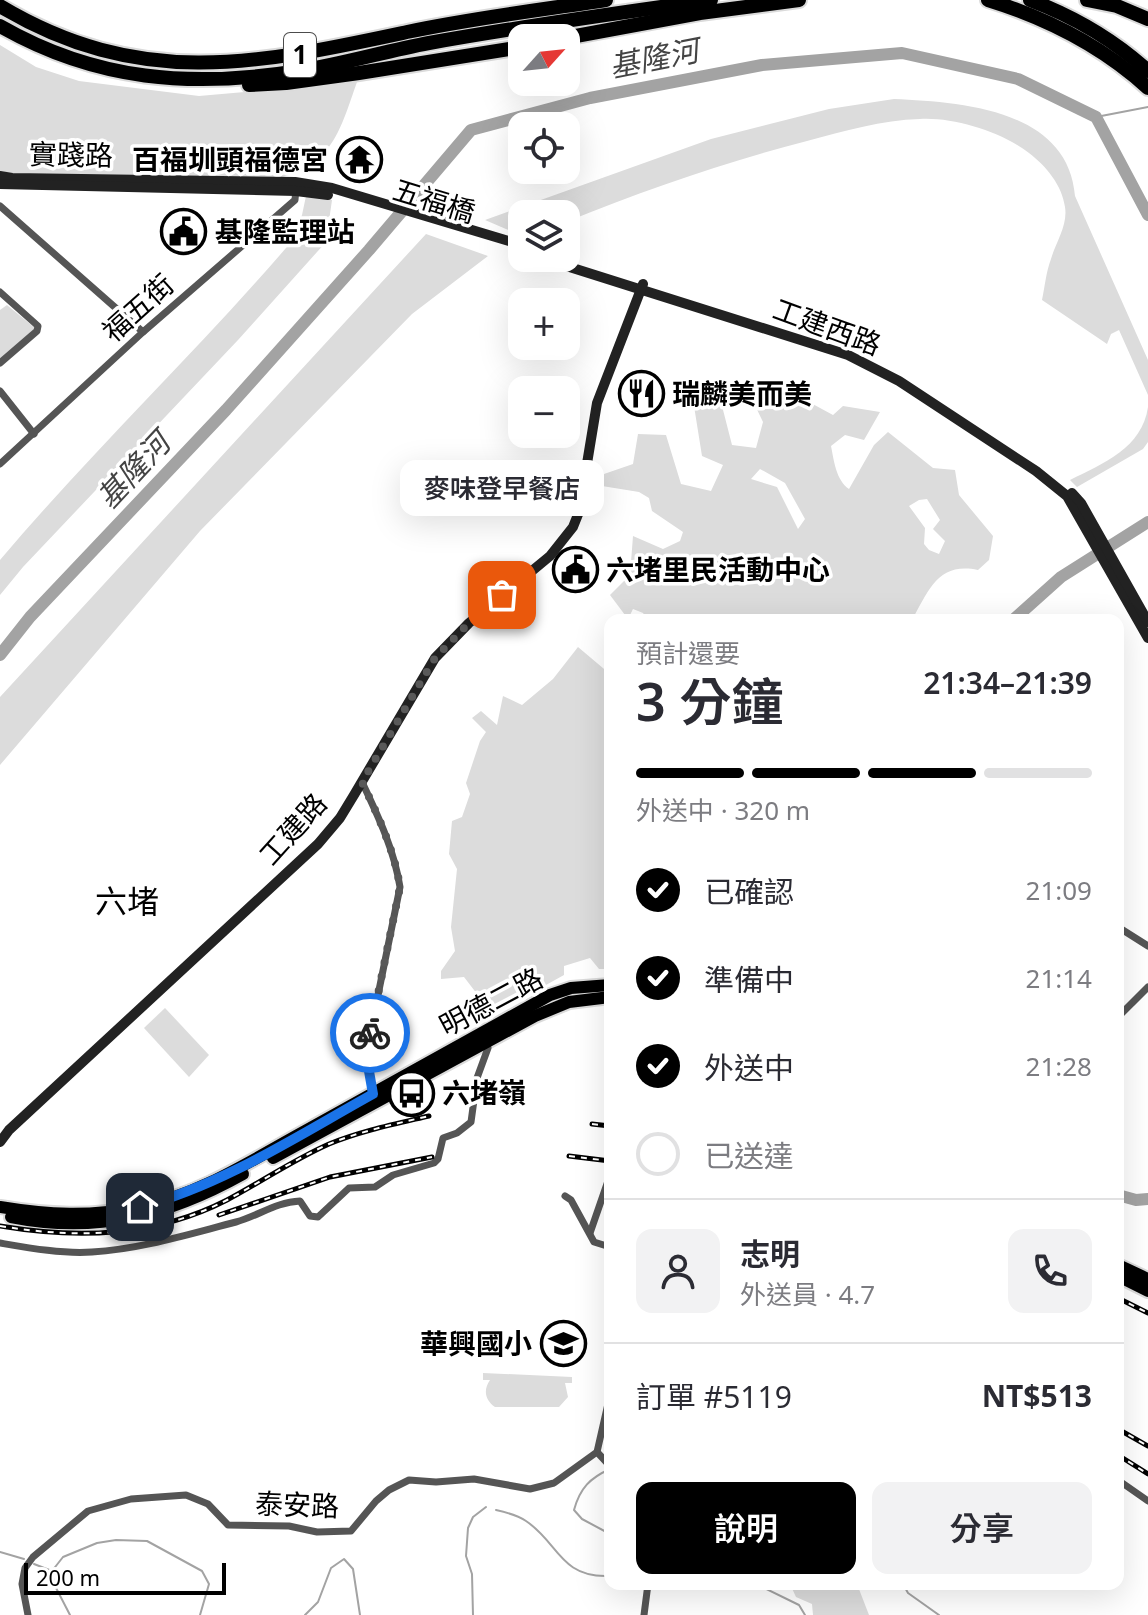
<!DOCTYPE html>
<html lang="zh-TW">
<head>
<meta charset="utf-8">
<style>
	:root { --surface:#fff; --page:#f2f2f3; --text:#2b2b33; --muted:#7c7c81; --line:#e1e1e2; --accent:#000 }
	body { margin:0; font-family:"Noto Sans","Noto Sans TC",sans-serif; background:var(--page); color:var(--text); height:100vh; display:flex; flex-direction:column; font-size:30px; white-space:nowrap }
	* { box-sizing:border-box; margin:0 }
	p { font-size:26px; color:var(--muted) }
	.icon { flex:none; width:44px; height:44px; fill:none; stroke:currentColor; stroke-width:2; stroke-linecap:round; stroke-linejoin:round }
	.map { position:relative; flex:1; overflow:hidden }
	.panel { position:absolute; left:604px; top:614px; width:520px; height:976px; display:flex; flex-direction:column; background:var(--surface); border-radius:16px; box-shadow:0 8px 32px #0002 }
	.panel>* { flex:none }
	.needle { width:52px; rotate:63deg }
	.buttons { position:absolute; left:508px; top:24px; display:grid; gap:16px }
	.buttons a { display:grid; place-items:center; width:72px; height:72px; border-radius:16px; background:var(--surface); box-shadow:0 8px 32px #0002; font-size:40px }
	.scale { position:absolute; left:24px; bottom:20px; width:202px; box-sizing:border-box; padding-left:8px; border:4px solid #000; border-top:0; font-size:22px; line-height:28px; white-space:nowrap; color:#000; -webkit-text-stroke:6px #fff; paint-order:stroke }
	.pin { position:absolute; display:grid; place-items:center; width:68px; height:68px; color:#fff; margin:-34px; border-radius:16px; box-shadow:0 4px 12px #0006 }
	.courier { position:absolute; display:grid; place-items:center; width:80px; height:80px; margin:-40px; border:6px solid #1a73e8; border-radius:50%; background:#fff; color:#222; box-shadow:0 2px 10px #0007 }
	.bubble { position:absolute; height:56px; border-radius:16px; background:var(--surface); box-shadow:0 8px 32px #0002; font-size:26px; font-weight:600; line-height:56px; text-align:center }
	.overview em { font-style:normal; font-weight:600 }
	.overview div { display:flex; flex-direction:column-reverse }
	.overview { display:flex; align-items:center; justify-content:space-between; height:136px; padding:0 32px }
	h1 { font-size:52px; font-weight:600; line-height:60px }
	.bar { display:grid; grid-template-columns:repeat(4,1fr); gap:12px 8px; align-content:center; height:96px; padding:0 32px }
	.bar i { height:10px; border-radius:6px; background:var(--line) }
	.bar .selected { background:var(--accent) }
	.bar p { grid-column:span 4 }
	.line { display:flex; align-items:center; gap:20px; padding:0 32px; border-top:2px solid var(--line) }
	.line div { flex:1 }
	.round { display:grid; place-items:center; flex:none; width:84px; height:84px; border-radius:16px; background:var(--page) }
	ol { padding:0 32px; list-style:none }
	li { display:flex; align-items:center; gap:24px; height:88px }
	li p { margin-inline-start:auto }
	li .icon { padding:8px; border-radius:50%; background:var(--accent); color:#fff; stroke-width:4 }
	li:last-child { color:var(--muted) }
	li i { width:44px; height:44px; border:4px solid var(--line); border-radius:50% }
	.primary-button { display:flex; gap:16px; margin-top:auto; padding:16px 32px }
	.primary-button a { flex:1; height:92px; border-radius:16px; background:var(--accent); color:#fff; font-size:32px; font-weight:600; line-height:92px; text-align:center }
	.primary-button a+a { background:var(--page); color:var(--text) }
	.map>svg:first-child { display:block }
	.green { fill:#dcdcdc; fill-rule:evenodd }
	.lines { fill:none; stroke-linecap:round; stroke-linejoin:round }
	.stream { stroke:#a3a3a3; stroke-width:2 }
	.river { stroke:#a3a3a3; stroke-width:12 }
	.primary-casing { stroke:#dbdbdb; stroke-width:16 }
	.highway-casing { stroke:#dbdbdb; stroke-width:18 }
	.street { stroke:#555; stroke-width:7 }
	.secondary { stroke:#222; stroke-width:10 }
	.primary { stroke:#000; stroke-width:12 }
	.highway { stroke:#000; stroke-width:14 }
	.rail-casing { stroke:#000; stroke-width:5 }
	.rail { stroke:#fff; stroke-width:2; stroke-dasharray:6; stroke-linecap:butt }
	.done { stroke:#595959; stroke-width:8; stroke-dasharray:0 14.4 }
	.route { stroke:#1a73e8; stroke-width:10 }
	.labels { text-anchor:middle; stroke-width:7; stroke-linejoin:round; paint-order:stroke }
	.shield { fill:#fff; stroke:#4c4c4c; stroke-width:2 }
	.shield-label { font-size:26px; font-weight:bold; fill:#000 }
	.street-label { font-size:28px; fill:#000; stroke:#fff }
	.poi-label { font-size:28px; font-weight:bold; fill:#000; stroke:#fff; text-anchor:start }
	.water-label { font-size:30px; font-style:italic; fill:#444; stroke:#fff }
	.quarter-label { font-size:32px; fill:#000; stroke:#fff }
</style>
</head>
<body>
<div class="map">
<svg width="1148" height="1615" viewBox="0 0 1148 1615">
	<rect width="100%" height="100%" fill="#fff"/>
	<g class="green">
		<path d="M0 45 36 67 79 81 199 96 357 82C340 130 333 164 279 178L15 174 0 171Z"/>
		<path d="M894 99C961 102 1068 109 1075 196L1148 360V395L1119 330 1111 334 1107 344 1042 300C1045 286 1046 272 1051 259 1056 242 1068 225 1065 207 1062 185 1046 166 1029 153 1002 132 954 117 920 119 882 120 844 131 807 141 725 162 645 190 566 222V214H522V236L485 220 711 139 829 109Z"/>
		<path d="M306 196 332 200 326 242 238 340 23 567 0 595V560C93 450 198 351 292 241L302 215Z"/>
		<path d="M426 234 488 256 412 314 200 531 0 765V697Z"/>
		<path d="M7 305 35 328 0 359V310Z"/>
		<path d="M759 391 769 393 807 391 809 402 833 415 843 406 880 412 864 440 845 435 831 446C834 461 836 480 849 489L874 445 888 432 933 468 955 470 959 495 993 536 989 560 978 570C938 562 929 590 912 620H648L643 613 633 609 628 619 610 595 630 575 633 536 663 549 680 541 683 532 652 511 649 498 639 492 602 486 604 474 633 464 638 434 666 435 681 484 711 491 723 465 702 456 694 406 721 402 732 445 756 448 763 422 750 395ZM760 469 785 483 805 519 798 529 777 487 751 479ZM927 499 940 520 933 529 945 541 939 554 929 550 924 544 925 528 909 506 919 500Z"/>
		<path d="M1148 407V442L1143 449 1077 487 1070 480C1104 463 1142 448 1148 407Z"/>
		<path d="M578 647 610 674V969H599L590 958 564 966V975L488 1017 484 1003 464 977 441 979V971L455 951 451 927 457 869 449 854 452 821 462 817 470 794 466 783 480 741 486 732 472 718 481 711 497 725 503 696 522 705 553 679Z"/>
		<path d="M165 1008 209 1055 189 1077 144 1028Z"/>
		<path d="M483 1373 572 1377V1383H565L568 1397 559 1407H495C485 1400 483 1390 490 1380H483Z"/>
		<path d="M790 1584H857L869 1615H813L812 1604 796 1597Z"/>
	</g>
	<g class="lines">
		<g class="stream">
			<path d="M1096 117 1148 107"/>
			<path d="M610 1469C590 1478 580 1488 574 1510L582 1519 610 1534"/>
			<path d="M496 1510C505 1512 517 1515 526 1521 558 1542 560 1577 607 1576L610 1573"/>
			<path d="M0 1552 24 1559"/>
			<path d="M34 1564 52 1571"/>
			<path d="M756 1584 799 1605 805 1615"/>
			<path d="M903 1584 908 1593 939 1615"/>
			<path d="M70 1615 54 1584 52 1571 63 1557 97 1543 116 1540 147 1541 202 1571 209 1584 200 1615"/>
			<path d="M305 1615 318 1602 331 1568 344 1559 353 1569 360 1615"/>
			<path d="M473 1615 472 1574 466 1556 468 1528 473 1517 486 1507"/>
		</g>
		<g class="river">
			<path d="M1013 620 1061 577 1148 522"/>
			<path d="M0 655 30 617 226 410 369 250 471 130 590 98 762 65 902 53 1018 79 1096 117 1148 215"/>
			<path d="M1118 1195 1136 1200 1148 1199"/>
		</g>
		<defs>
			<g id="primary">
				<path d="M273 1158 535 1016 569 1002 610 997"/>
				<path d="M0 1207C48 1215 91 1217 139 1207 199 1195 252 1160 305 1131 387 1086 468 1040 550 995L571 988 610 985"/>
				<path d="M11 1217C96 1234 168 1216 243 1174"/>
				<path d="M1118 1265 1148 1279"/>
				<path d="M1118 1276 1148 1291"/>
			</g>
			<g id="highway">
				<path d="M988 0C1046 18 1103 47 1148 88"/>
				<path d="M1030 0C1075 17 1113 39 1148 71"/>
				<path d="M1087 0 1117 6 1148 19"/>
				<path d="M0 6C141 90 257 64 407 32 473 18 540 10 606 0"/>
				<path d="M0 26C96 81 191 88 299 71 343 64 386 51 429 43 523 26 617 13 711 0"/>
				<path d="M565 38 700 13 799 0"/>
				<path d="M249 85 286 83 359 73 522 47"/>
			</g>
		</defs>
		<use href="#primary" class="primary-casing"/>
		<use href="#highway" class="highway-casing"/>
		<g class="street">
			<path d="M0 206 143 332"/>
			<path d="M0 292 38 326 37 331 0 363"/>
			<path d="M0 391 34 434"/>
			<path d="M0 464 143 332 295 200 296 188"/>
			<path d="M362 782C378 816 394 849 400 887L366 1054 374 1097"/>
			<path d="M1118 927 1148 946"/>
			<path d="M1118 1017 1148 987"/>
			<path d="M565 1196 571 1200 594 1242 610 1247"/>
			<path d="M590 1233 608 1181H610"/>
			<path d="M0 1243C29 1248 62 1254 92 1252 141 1249 189 1234 236 1222 258 1216 276 1202 300 1201L310 1216 318 1217 349 1188 375 1187 393 1175 434 1163 438 1159 443 1138 457 1133 471 1122 477 1078 488 1048"/>
			<path d="M597 1452 610 1466"/>
			<path d="M1118 1480 1148 1501"/>
			<path d="M28 1615 22 1584 25 1568 33 1557 88 1511 131 1499 186 1495 208 1504 228 1525 289 1526 317 1532 351 1531 376 1501 389 1490 409 1480 436 1482 474 1479 530 1489 554 1483 597 1452 610 1395"/>
			<path d="M644 1615 648 1584"/>
		</g>
		<g class="secondary">
			<path d="M0 176 12 178 295 182 332 188 522 245"/>
			<path d="M0 184 296 191 328 195"/>
			<path d="M541 258 848 355 899 381 1036 471 1067 496 1148 638"/>
			<path d="M1072 493 1081 503 1148 622"/>
			<path d="M0 1142 9 1130 318 844 340 818 354 795 435 658 469 623 550 556 573 527 579 512 597 403 643 284"/>
		</g>
		<use href="#primary" class="primary"/>
		<use href="#highway" class="highway"/>
		<defs>
			<g id="rail">
				<path d="M592 1124 610 1126"/>
				<path d="M569 1156 610 1161"/>
				<path d="M219 1215 330 1177 432 1157"/>
				<path d="M0 1226C78 1239 155 1237 227 1200 261 1182 293 1160 329 1144 361 1131 395 1124 429 1116"/>
				<path d="M1118 1298 1148 1313"/>
				<path d="M1118 1429 1148 1446"/>
				<path d="M1118 1455 1148 1474"/>
			</g>
		</defs>
		<use href="#rail" class="rail-casing"/>
		<use href="#rail" class="rail"/>
	</g>
	<g class="lines">
		<path class="done" d="M370 1033 400 887C394 849 378 816 362 782L435 658 469 623 502 595"/>
		<path class="route" d="M140 1207C223 1185 299 1135 373 1094L366 1054 370 1033"/>
	</g>
	<defs>
		<symbol id="temple-ring" viewBox="-11 -11 22 22"><circle r="9.5" fill="#fff" stroke="#000" stroke-width="1.5"/><path d="M0-6L5-2H3V0L6.5 2.5H4V6H1.5V3h-3V6H-4V2.5H-6.5L-3 0V-2H-5Z" fill="#000"/></symbol>
		<symbol id="civic-ring" viewBox="-11 -11 22 22"><circle r="9.5" fill="#fff" stroke="#000" stroke-width="1.5"/><path d="M-.6-6.5H3V-4.5H.6V-3L4-1V1h2V6H-6V1h2V-1L-.6-3ZM-1.2 2.5V6h2.4V2.5Z" fill="#000"/></symbol>
		<symbol id="restaurant-ring" viewBox="-11 -11 22 22"><circle r="9.5" fill="#fff" stroke="#000" stroke-width="1.5"/><path d="M-5-6h1v4h1v-4h1v4h1v-4h1v5L-1.5 .5V6h-2V.5L-5-1ZM5-6V6H3V1.5H1.5Q1.5-4 5-6Z" fill="#000"/></symbol>
		<symbol id="bus-ring" viewBox="-11 -11 22 22"><circle r="9.5" fill="#fff" stroke="#000" stroke-width="1.5"/><path d="M-5-6H5V4H4V6H2V4H-2V6H-4V4H-5ZM-3.5-4V0h7V-4ZM-3.5 1.2v1.5H-2V1.2ZM2 1.2v1.5H3.5V1.2Z" fill="#000"/></symbol>
		<symbol id="school-ring" viewBox="-11 -11 22 22"><circle r="9.5" fill="#fff" stroke="#000" stroke-width="1.5"/><path d="M0-5L7-2L0 1L-7-2ZM-4 1L0 2.5L4 1V4Q0 6-4 4Z" fill="#000"/></symbol>
	</defs>
	<g fill-rule="evenodd">
		<use href="#temple-ring" x="334" y="134" width="51" height="51"/>
		<use href="#civic-ring" x="158" y="206" width="51" height="51"/>
		<use href="#restaurant-ring" x="616" y="368" width="51" height="51"/>
		<use href="#civic-ring" x="550" y="544" width="51" height="51"/>
		<use href="#bus-ring" x="386" y="1068" width="51" height="51"/>
		<use href="#school-ring" x="538" y="1318" width="51" height="51"/>
	</g>
	<g class="labels">
		<rect class="shield" x="284" y="33" width="32" height="44" rx="6"/>
		<g class="shield-label">
			<text x="300" y="64">1</text>
		</g>
		<g class="street-label">
			<text transform="translate(71 155) rotate(1)" y="10">實踐路</text>
			<text transform="translate(434 201) rotate(17)" y="10">五福橋</text>
			<text transform="translate(138 308) rotate(-42)" y="10">福五街</text>
			<text transform="translate(827 327) rotate(20)" y="10">工建西路</text>
			<text transform="translate(293 829) rotate(-48)" y="10">工建路</text>
			<text transform="translate(491 1002) rotate(-28)" y="10">明德二路</text>
			<text transform="translate(297 1505) rotate(2)" y="10">泰安路</text>
		</g>
		<g class="poi-label">
			<text x="328" y="170" text-anchor="end">百福圳頭福德宮</text>
			<text x="215" y="242">基隆監理站</text>
			<text x="672" y="404">瑞麟美而美</text>
			<text x="606" y="580">六堵里民活動中心</text>
			<text x="442" y="1103">六堵嶺</text>
			<text x="532" y="1354" text-anchor="end">華興國小</text>
		</g>
		<g class="water-label">
			<text transform="translate(654 59) rotate(-11)" y="10">基隆河</text>
			<text transform="translate(134 471) rotate(-47)" y="10">基隆河</text>
		</g>
		<g class="quarter-label">
			<text x="127" y="913">六堵</text>
		</g>
	</g>
</svg>
<div class="buttons">
<a><svg class="needle" viewBox="-14 -14 28 28"><path d="M0-13l5 13h-10z" fill="#e53935"/><path d="M0 13l5-13h-10z" fill="#7c7c81"/></svg></a>
<a><svg class="icon" aria-label="locate" viewBox="0 0 24 24"><circle cx="12" cy="12" r="6"/><path d="M12 2v4M12 18v4M2 12h4M18 12h4"/></svg></a>
<a><svg class="icon" aria-label="layers" viewBox="0 0 24 24"><path d="M12 4l9 5-9 5-9-5zM3 14l9 5 9-5"/></svg></a>
<a>+</a>
<a>−</a>
</div>
<div class="scale">200 m</div>
<div class="pin" style="left:502px;top:595px;background:#ea580c"><svg class="icon" aria-label="bag" viewBox="0 0 24 24"><path d="M5 8h14l-1 12H6zM9 8a3 3 0 0 1 6 0"/></svg></div>
<div class="pin" style="left:140px;top:1207px;background:#1f2937"><svg class="icon" aria-label="home" viewBox="0 0 24 24"><path d="M3 11l9-7 9 7M6 9v11h12V9"/></svg></div>
<div class="courier" style="left:370px;top:1033px"><svg class="icon" aria-label="bike" viewBox="0 0 24 24"><circle cx="6" cy="16" r="4"/><circle cx="18" cy="16" r="4"/><path d="M6 16l4-8h5l3 8M10 8l3 8H6M13 5h3"/></svg></div>
<div class="bubble" style="left:400px;top:460px;width:204px">麥味登早餐店</div>
<section class="panel">
<div class="overview"><div><h1>3 分鐘</h1><p>預計還要</p></div><em>21:34–21:39</em></div>
<div class="bar"><i class="selected"></i><i class="selected"></i><i class="selected"></i><i></i><p>外送中 · 320 m</p></div>
<ol>
<li><svg class="icon" aria-label="check" viewBox="0 0 24 24"><path d="M5 12l5 5 9-10"/></svg>已確認<p>21:09</p></li>
<li><svg class="icon" aria-label="check" viewBox="0 0 24 24"><path d="M5 12l5 5 9-10"/></svg>準備中<p>21:14</p></li>
<li><svg class="icon" aria-label="check" viewBox="0 0 24 24"><path d="M5 12l5 5 9-10"/></svg>外送中<p>21:28</p></li>
<li><i></i>已送達</li>
</ol>
<div class="line" style="height:144px"><a class="round"><svg class="icon" aria-label="person" viewBox="0 0 24 24"><circle cx="12" cy="8" r="4"/><path d="M4 21q1-7 8-7t8 7"/></svg></a><div><b>志明</b><p>外送員 · 4.7</p></div><a class="round"><svg class="icon" aria-label="phone" viewBox="0 0 24 24"><path d="M5 4h4l2 5-3 2q2 4 5 5l2-3 5 2v4C11 20 4 13 5 4z"/></svg></a></div>
<div class="line" style="height:104px"><div>訂單 #5119</div><b>NT$513</b></div>
<div class="primary-button"><a>說明</a><a>分享</a></div>
</section>
</div>
</body>
</html>
